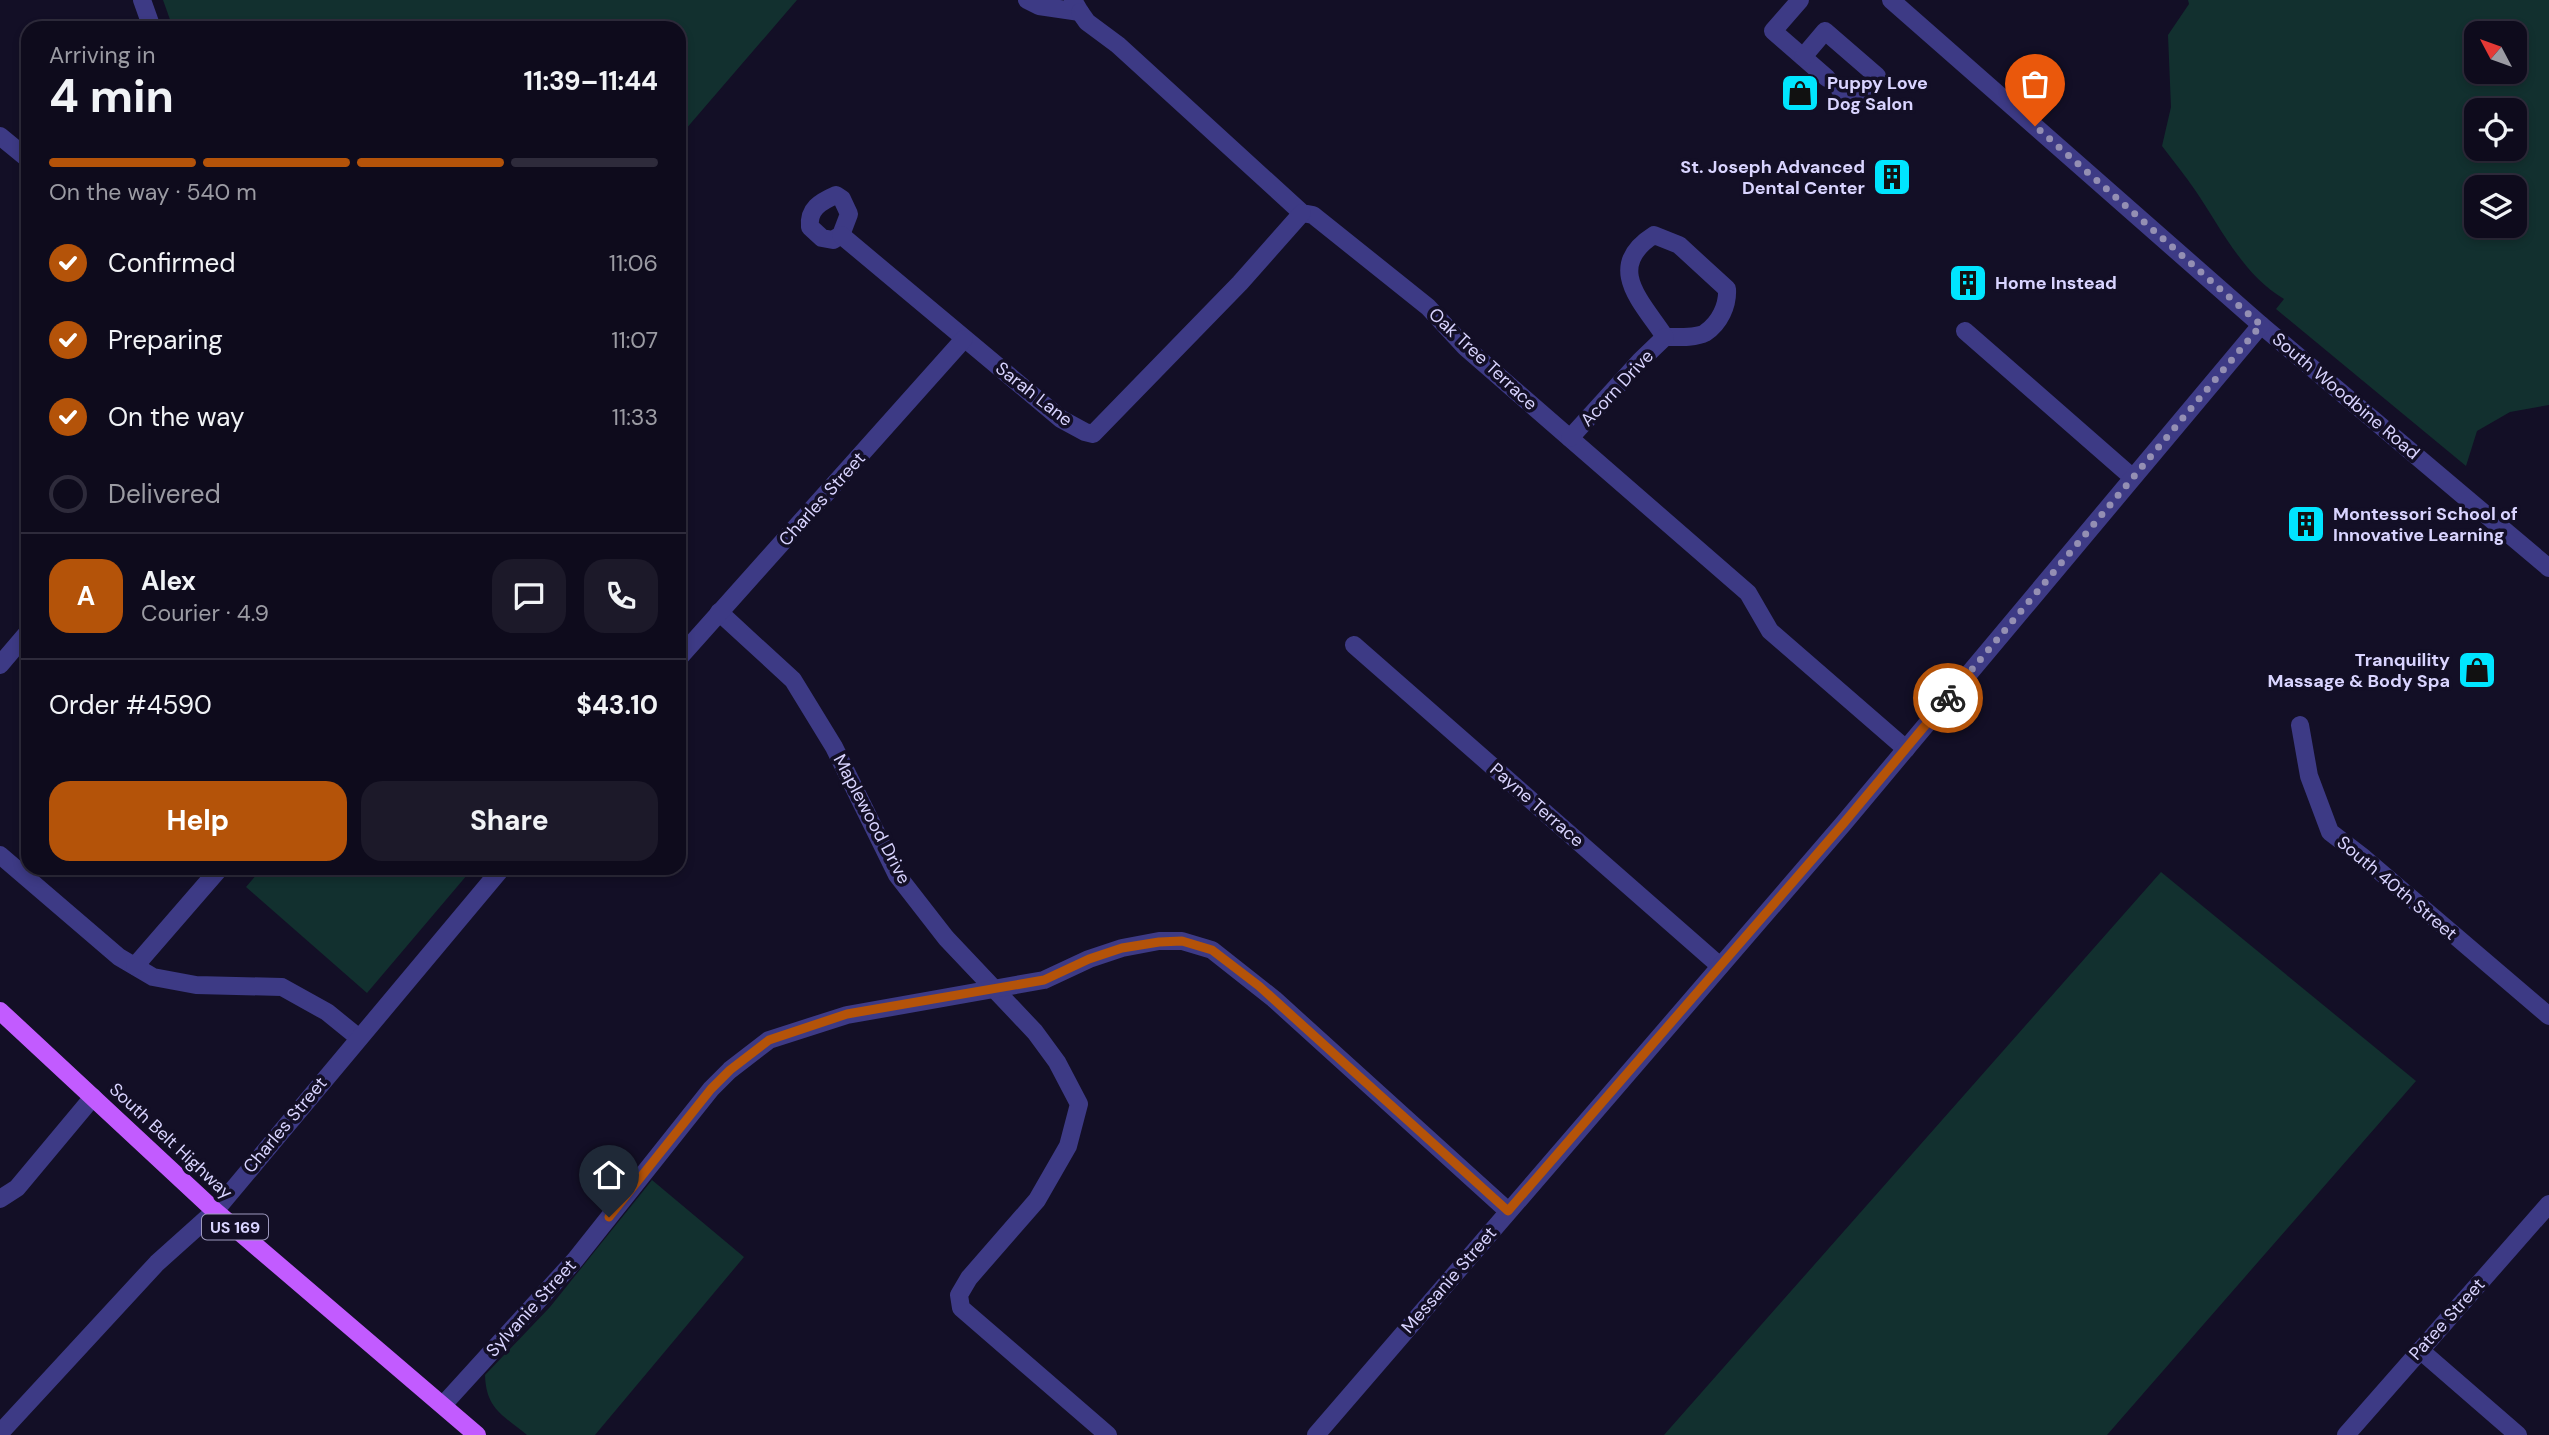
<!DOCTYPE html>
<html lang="en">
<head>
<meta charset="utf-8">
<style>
	:root { --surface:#0e0b1c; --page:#1c1929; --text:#f1f3f6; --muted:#9b9ba3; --line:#2e2b3b; --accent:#b45309 }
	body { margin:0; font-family:"DM Sans",sans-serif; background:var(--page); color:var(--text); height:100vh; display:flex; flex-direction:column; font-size:26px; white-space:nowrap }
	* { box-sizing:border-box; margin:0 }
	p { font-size:23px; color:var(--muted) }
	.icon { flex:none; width:38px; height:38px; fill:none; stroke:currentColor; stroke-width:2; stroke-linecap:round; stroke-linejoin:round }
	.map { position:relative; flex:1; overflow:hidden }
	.drawer { position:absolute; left:21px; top:21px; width:665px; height:854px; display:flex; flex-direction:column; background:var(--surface); border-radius:21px; box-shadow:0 4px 10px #0003,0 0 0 2px var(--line) }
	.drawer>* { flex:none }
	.needle { width:46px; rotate:311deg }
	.controls { position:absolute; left:2464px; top:21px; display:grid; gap:14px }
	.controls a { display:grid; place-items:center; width:63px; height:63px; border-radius:14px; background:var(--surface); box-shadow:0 4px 10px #0003,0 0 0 2px var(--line); font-size:35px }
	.pin { position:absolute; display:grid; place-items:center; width:60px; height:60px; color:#fff; margin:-72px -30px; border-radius:50% 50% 50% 0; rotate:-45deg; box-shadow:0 0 7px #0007 }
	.pin .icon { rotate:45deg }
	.courier { position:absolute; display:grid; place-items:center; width:70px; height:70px; margin:-35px; border:5px solid #b45309; border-radius:50%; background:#fff; color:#222; box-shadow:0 2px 9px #0007 }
	.summary em { font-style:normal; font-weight:700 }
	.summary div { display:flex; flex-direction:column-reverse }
	.summary { display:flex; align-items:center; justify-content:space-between; height:119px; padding:0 28px }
	h1 { font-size:46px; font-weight:700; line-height:52px }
	.bar { display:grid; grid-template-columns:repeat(4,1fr); gap:10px 7px; align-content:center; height:84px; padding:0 28px }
	.bar i { height:9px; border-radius:5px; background:var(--line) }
	.bar .current { background:var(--accent) }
	.bar p { grid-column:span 4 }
	.line { display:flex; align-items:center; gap:18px; padding:0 28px; border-top:2px solid var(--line) }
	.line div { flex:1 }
	.round { display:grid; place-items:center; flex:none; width:74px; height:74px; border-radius:21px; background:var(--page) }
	ol { padding:0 28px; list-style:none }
	li { display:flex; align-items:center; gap:21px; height:77px }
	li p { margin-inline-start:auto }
	li .icon { padding:7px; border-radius:50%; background:var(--accent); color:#fff; stroke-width:4 }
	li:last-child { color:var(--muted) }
	li i { width:38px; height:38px; border:4px solid var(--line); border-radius:50% }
	.cta { display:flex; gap:14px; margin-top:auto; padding:14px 28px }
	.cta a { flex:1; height:80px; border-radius:21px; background:var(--accent); color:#fff; font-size:28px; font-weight:700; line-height:80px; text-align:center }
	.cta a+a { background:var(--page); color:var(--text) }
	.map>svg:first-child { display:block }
	.green { fill:#12302f; fill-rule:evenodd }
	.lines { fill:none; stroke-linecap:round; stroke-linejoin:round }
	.minor { stroke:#3d3a85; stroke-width:18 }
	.major { stroke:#c25bff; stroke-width:18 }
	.done { stroke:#948fb3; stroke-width:7; stroke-dasharray:0 12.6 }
	.route { stroke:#b45309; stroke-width:9 }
	.labels { text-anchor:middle; stroke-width:7; stroke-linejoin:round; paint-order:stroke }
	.shield { fill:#130f26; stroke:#9e99be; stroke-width:2 }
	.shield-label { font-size:16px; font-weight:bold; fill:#d9d4ff }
	.poi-label { font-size:18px; font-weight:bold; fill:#d9d4ff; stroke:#130f26; text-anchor:start }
	.street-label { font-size:18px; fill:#d9d4ff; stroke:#130f26 }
</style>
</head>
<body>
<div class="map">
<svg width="2549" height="1435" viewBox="0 0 2549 1435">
	<rect width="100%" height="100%" fill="#130f26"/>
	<g class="green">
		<path d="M163 0H797L679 137V28H173Z"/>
		<path d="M2188 0H2549V405L2510 412 2477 431 2466 466 2276 309 2284 299C2243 275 2221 228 2195 190 2185 175 2173 161 2162 146L2171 107 2168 35 2189 4ZM2476 33H2515V72H2476ZM2476 110H2515V149H2476ZM2476 187H2515V226H2476Z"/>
		<path d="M262 868H473L367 993 246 887Z"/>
		<path d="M2161 872 2416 1081 2107 1435H1664Z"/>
		<path d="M652 1180 744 1257 595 1435H527C503 1415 486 1409 485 1375L550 1307Z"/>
	</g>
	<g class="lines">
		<g class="minor">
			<path d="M142 0 152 28"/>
			<path d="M1027 0 1039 6 1080 12 1073 0"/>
			<path d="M1800 0 1773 31 1827 78"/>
			<path d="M1891 0 2261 325 2549 568"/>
			<path d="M1080 12 1087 22 1118 45 1302 213 1313 215 1428 307 1465 347 1748 593 1770 631 1906 749"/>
			<path d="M1803 57 1825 31 1877 76 1854 102 1840 90"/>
			<path d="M0 136 28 159"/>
			<path d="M836 195 842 199 849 214 841 235 833 240 822 238 810 227C808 209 820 202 836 195Z"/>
			<path d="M841 235 1061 419 1085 432 1093 434 1240 283 1302 213"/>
			<path d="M1654 235 1679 245 1727 289C1728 305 1720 323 1705 333 1696 338 1676 337 1665 337 1643 303 1603 267 1654 235Z"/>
			<path d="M1965 331 2132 477"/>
			<path d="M1570 438 1640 361 1665 337"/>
			<path d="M719 612 793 680 834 747 897 875 946 938 1035 1032 1057 1062 1079 1104 1068 1146 1037 1200 969 1278 959 1295 961 1308 1108 1435"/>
			<path d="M1354 645 1720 966"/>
			<path d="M679 658 964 339"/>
			<path d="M0 665 28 632"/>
			<path d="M2300 725 2309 776 2330 832 2364 858 2549 1016"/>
			<path d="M0 855 119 957 153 977 196 985 282 987 327 1012 359 1038"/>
			<path d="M135 966 220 868"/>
			<path d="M0 1199 17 1188 93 1097"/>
			<path d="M2420 1350 2518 1435"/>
			<path d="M443 1405 575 1260 711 1089 730 1070 769 1040 847 1015 1044 980 1089 959 1122 948 1159 941H1182L1212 950 1274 999 1508 1211"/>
			<path d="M0 1433 157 1263 215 1211 502 868"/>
			<path d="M1316 1435 1843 824 2261 325"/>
			<path d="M2346 1435 2549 1204"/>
		</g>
		<path class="major" d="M0 1011 215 1211 477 1435"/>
	</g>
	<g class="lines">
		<path class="done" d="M1948 698 2261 325 2035 126"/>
		<path class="route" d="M609 1217 711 1089 730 1070 769 1040 847 1014 1044 980 1089 959 1122 948 1159 942 1182 941 1212 950 1259 986 1508 1211 1843 824 1948 698"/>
	</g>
	<defs>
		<symbol id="shop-square" viewBox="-11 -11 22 22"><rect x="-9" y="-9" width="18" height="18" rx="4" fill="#00e5ff" stroke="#130f26"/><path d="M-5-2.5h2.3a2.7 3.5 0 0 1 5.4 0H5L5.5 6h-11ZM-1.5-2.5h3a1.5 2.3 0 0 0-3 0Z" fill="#111"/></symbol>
		<symbol id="building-square" viewBox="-11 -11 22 22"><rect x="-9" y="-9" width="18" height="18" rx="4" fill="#00e5ff" stroke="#130f26"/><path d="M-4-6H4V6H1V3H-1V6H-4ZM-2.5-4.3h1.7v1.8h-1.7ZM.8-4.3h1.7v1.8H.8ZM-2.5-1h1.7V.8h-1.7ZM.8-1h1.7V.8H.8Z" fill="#111"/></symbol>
	</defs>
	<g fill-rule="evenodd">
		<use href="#shop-square" x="1778" y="71" width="44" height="44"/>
		<use href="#building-square" x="1870" y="155" width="44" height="44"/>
		<use href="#building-square" x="1946" y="261" width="44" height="44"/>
		<use href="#building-square" x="2284" y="502" width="44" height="44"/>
		<use href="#shop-square" x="2455" y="648" width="44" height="44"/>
	</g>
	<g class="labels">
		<rect class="shield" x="202" y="1214.5" width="66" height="25" rx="5"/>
		<g class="shield-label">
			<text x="235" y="1233">US 169</text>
		</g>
		<g class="poi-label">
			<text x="1827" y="89">Puppy Love<tspan x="1827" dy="21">Dog Salon</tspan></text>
			<text x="1865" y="173" text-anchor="end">St. Joseph Advanced<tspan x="1865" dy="21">Dental Center</tspan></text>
			<text x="1995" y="289">Home Instead</text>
			<text x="2333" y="520">Montessori School of<tspan x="2333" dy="21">Innovative Learning</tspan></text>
			<text x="2450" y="666" text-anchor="end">Tranquility<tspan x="2450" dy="21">Massage &amp; Body Spa</tspan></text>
		</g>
		<g class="street-label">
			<text transform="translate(1483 359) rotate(43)" y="6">Oak Tree Terrace</text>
			<text transform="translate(1617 388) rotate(-47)" y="6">Acorn Drive</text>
			<text transform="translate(1034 394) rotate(38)" y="6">Sarah Lane</text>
			<text transform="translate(2346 396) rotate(40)" y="6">South Woodbine Road</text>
			<text transform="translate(822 499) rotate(-48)" y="6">Charles Street</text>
			<text transform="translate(1537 805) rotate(41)" y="6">Payne Terrace</text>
			<text transform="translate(872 819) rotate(62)" y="6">Maplewood Drive</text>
			<text transform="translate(2397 888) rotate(40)" y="6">South 40th Street</text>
			<text transform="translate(285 1125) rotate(-50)" y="6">Charles Street</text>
			<text transform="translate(171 1141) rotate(43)" y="6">South Belt Highway</text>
			<text transform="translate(1449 1280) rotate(-49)" y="6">Messanie Street</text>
			<text transform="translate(531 1308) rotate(-48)" y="6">Sylvanie Street</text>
			<text transform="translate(2447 1319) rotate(-48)" y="6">Patee Street</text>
		</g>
	</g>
</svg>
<div class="controls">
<a><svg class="needle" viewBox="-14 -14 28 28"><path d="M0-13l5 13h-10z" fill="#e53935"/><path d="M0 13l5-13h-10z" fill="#9b9ba3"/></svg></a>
<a><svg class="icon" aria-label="locate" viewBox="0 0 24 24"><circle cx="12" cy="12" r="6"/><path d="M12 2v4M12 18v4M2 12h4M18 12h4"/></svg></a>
<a><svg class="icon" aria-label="layers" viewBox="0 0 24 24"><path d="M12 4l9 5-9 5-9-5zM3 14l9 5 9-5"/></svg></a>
</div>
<div class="pin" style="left:2035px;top:126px;background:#ea580c"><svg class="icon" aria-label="bag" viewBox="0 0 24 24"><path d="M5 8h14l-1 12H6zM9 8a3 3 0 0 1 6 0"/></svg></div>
<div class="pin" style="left:609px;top:1217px;background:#1f2937"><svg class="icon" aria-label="home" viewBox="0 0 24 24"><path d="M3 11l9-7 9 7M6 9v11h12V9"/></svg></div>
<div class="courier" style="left:1948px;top:698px"><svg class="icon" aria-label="bike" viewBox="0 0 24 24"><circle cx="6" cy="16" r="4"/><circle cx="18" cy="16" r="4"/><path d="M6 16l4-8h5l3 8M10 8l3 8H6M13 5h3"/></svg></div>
<section class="drawer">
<div class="summary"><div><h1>4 min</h1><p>Arriving in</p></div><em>11:39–11:44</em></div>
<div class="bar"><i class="current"></i><i class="current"></i><i class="current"></i><i></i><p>On the way · 540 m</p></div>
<ol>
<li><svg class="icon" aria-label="check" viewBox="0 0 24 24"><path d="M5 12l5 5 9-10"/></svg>Confirmed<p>11:06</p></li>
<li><svg class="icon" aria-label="check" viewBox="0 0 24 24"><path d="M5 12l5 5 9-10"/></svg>Preparing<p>11:07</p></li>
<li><svg class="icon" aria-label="check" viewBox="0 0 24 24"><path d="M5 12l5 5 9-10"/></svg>On the way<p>11:33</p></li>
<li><i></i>Delivered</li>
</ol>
<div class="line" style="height:126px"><b class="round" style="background:var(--accent);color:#fff">A</b><div><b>Alex</b><p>Courier · 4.9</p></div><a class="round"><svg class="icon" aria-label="chat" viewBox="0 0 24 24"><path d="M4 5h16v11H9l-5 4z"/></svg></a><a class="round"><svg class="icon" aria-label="phone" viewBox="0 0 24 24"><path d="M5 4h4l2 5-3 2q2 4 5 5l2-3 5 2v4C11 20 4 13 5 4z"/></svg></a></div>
<div class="line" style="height:91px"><div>Order #4590</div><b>$43.10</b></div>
<div class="cta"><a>Help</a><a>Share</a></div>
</section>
</div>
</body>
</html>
